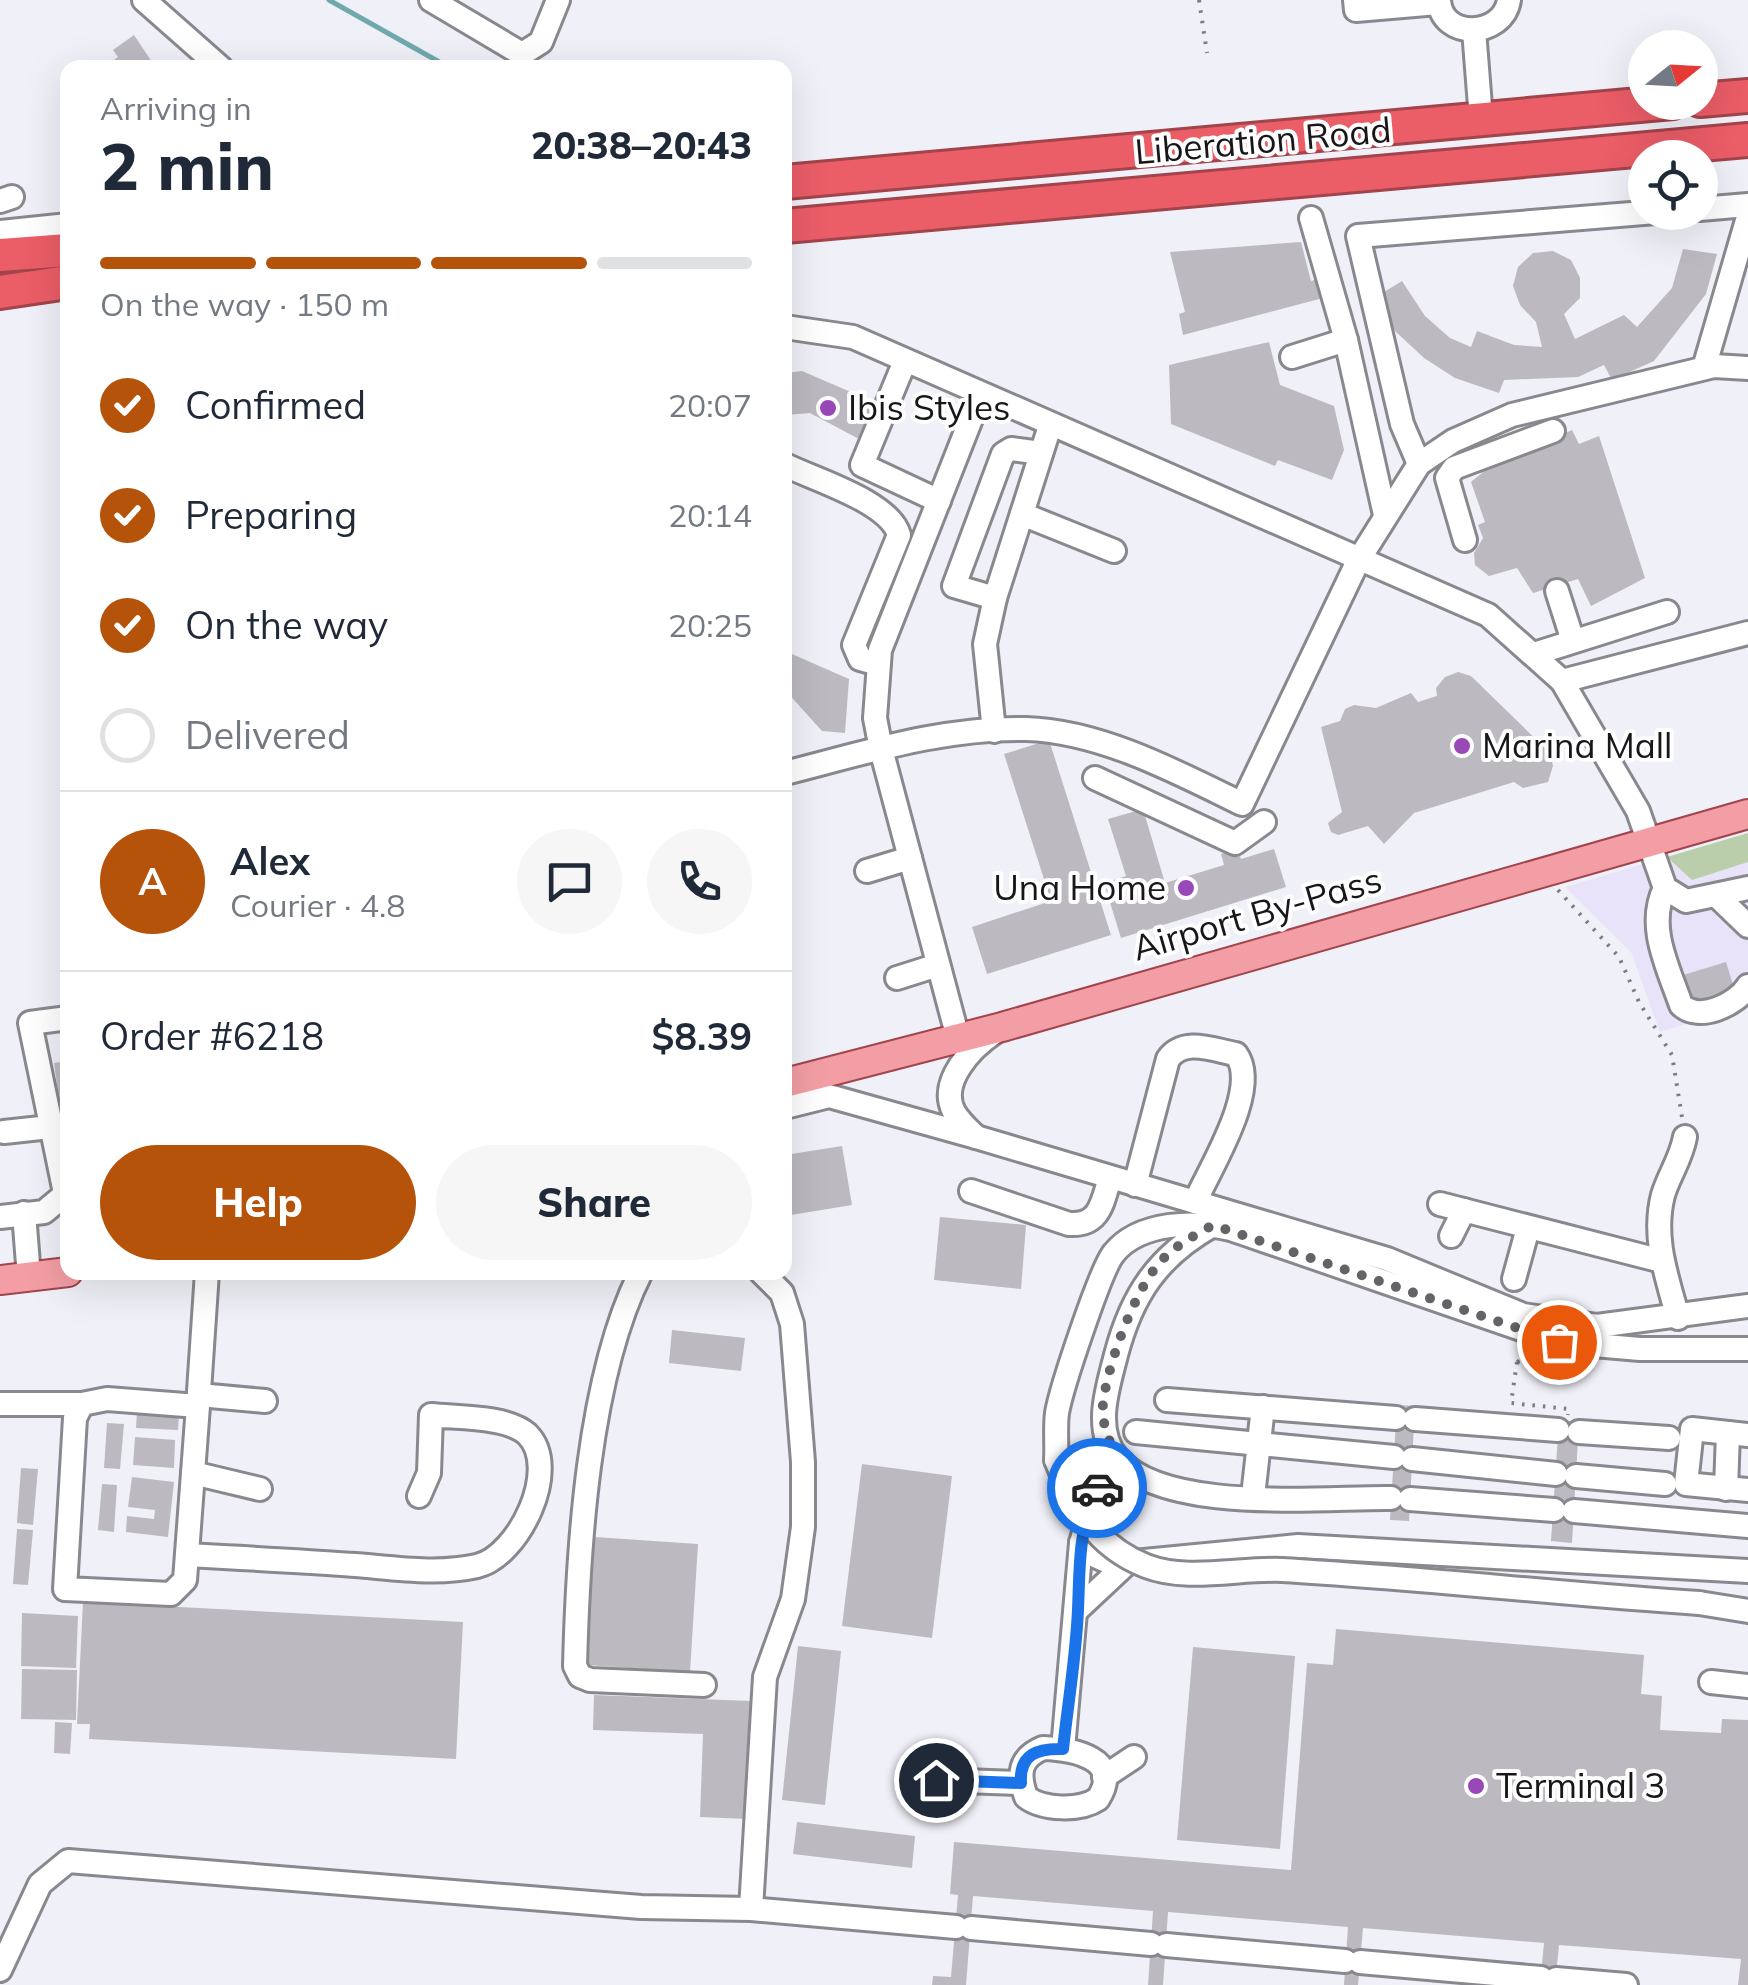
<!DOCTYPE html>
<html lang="en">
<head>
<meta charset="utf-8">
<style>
	:root { --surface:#fff; --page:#f6f6f7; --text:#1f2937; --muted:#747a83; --line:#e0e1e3; --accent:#b45309 }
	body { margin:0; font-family:Mulish,sans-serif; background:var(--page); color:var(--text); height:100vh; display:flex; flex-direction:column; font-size:38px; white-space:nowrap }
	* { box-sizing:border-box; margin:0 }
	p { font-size:32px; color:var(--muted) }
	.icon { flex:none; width:55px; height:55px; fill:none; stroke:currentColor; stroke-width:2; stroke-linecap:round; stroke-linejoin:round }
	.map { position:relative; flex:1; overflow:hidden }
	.side { position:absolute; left:60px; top:60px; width:732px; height:1220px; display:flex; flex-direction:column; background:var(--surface); border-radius:20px; box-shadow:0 10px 40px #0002 }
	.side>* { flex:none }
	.needle { width:65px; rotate:72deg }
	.fabs { position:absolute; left:1628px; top:30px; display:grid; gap:20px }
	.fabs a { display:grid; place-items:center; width:90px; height:90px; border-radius:50%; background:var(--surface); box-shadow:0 10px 40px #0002; font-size:50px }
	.pin { position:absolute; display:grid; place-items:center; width:85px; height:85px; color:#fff; margin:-42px; border:5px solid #fff; border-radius:50%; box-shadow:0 2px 10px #0007 }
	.courier { position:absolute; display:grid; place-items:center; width:100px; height:100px; margin:-50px; border:8px solid #1a73e8; border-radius:50%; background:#fff; color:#222; box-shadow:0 2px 12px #0007 }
	.summary em { font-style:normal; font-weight:800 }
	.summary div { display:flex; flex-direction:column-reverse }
	.summary { display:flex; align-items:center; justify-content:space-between; height:170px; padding:0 40px }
	h1 { font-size:65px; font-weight:800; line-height:75px }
	.bar { display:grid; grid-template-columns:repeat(4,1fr); gap:15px 10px; align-content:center; height:120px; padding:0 40px }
	.bar i { height:12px; border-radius:8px; background:var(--line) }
	.bar .selected { background:var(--accent) }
	.bar p { grid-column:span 4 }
	.line { display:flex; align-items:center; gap:25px; padding:0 40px; border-top:2px solid var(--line) }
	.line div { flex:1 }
	.round { display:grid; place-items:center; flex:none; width:105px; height:105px; border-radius:52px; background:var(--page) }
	ol { padding:0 40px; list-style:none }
	li { display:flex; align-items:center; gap:30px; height:110px }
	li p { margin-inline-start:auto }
	li .icon { padding:10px; border-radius:50%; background:var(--accent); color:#fff; stroke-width:4 }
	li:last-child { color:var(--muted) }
	li i { width:55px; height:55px; border:5px solid var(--line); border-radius:50% }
	.primary-button { display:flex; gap:20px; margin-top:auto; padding:20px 40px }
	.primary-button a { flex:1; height:115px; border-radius:60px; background:var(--accent); color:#fff; font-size:40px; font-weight:800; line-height:115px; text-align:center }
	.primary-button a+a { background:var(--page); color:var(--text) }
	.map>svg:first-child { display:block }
	.commercial { fill:#e9e3f9 }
	.green { fill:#baceab }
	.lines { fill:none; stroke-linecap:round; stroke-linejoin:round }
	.stream { stroke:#6fa9ad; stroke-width:5 }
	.building { fill:#bdb9c0 }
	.minor-casing { stroke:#89888f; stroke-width:28 }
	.major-casing { stroke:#a1444c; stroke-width:32 }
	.highway-casing { stroke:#a1444c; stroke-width:38 }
	.path { stroke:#7c7c81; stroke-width:4; stroke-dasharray:2.5 8; stroke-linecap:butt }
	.minor { stroke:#fff; stroke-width:22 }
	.major { stroke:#f39ea4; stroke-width:28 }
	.highway { stroke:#eb5d67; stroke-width:32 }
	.minor-bridge-casing { stroke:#89888f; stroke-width:28; stroke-linecap:butt }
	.minor-bridge { stroke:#fff; stroke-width:22 }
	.done { stroke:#636368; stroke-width:10; stroke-dasharray:0 18 }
	.route { stroke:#1a73e8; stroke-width:12 }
	.poi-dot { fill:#9948b8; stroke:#fefefe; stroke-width:4 }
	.labels { text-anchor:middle; stroke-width:8; stroke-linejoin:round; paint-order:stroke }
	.street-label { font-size:35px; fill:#17171a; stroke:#fefefe }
	.poi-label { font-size:35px; fill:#17171a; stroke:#fefefe; text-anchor:start }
</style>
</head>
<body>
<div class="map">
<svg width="1748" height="1985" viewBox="0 0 1748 1985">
	<rect width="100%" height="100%" fill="#f0f0f8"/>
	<path class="commercial" d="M1748 833V1005L1660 1032 1631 952 1565 887Z"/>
	<path class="green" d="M1748 833V862L1692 880 1667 857Z"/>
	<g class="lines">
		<path class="stream" d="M329 0 450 68"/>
	</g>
	<g class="building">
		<path d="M134 35 156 68H103L118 57 113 50Z"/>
		<path d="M1301 242 1311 281 1319 279 1323 298 1183 335 1179 314 1185 312 1170 252Z"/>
		<path d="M1683 249 1717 254 1706 294 1654 361 1612 380 1604 365 1578 377 1504 380 1499 393 1455 378 1424 358 1395 331 1376 297 1402 281 1425 316 1450 338 1471 347 1477 331 1514 345 1542 347 1536 322 1520 305 1513 286 1518 267 1533 253 1553 251 1571 260 1580 278V298L1564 314 1575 339 1624 315 1637 327 1672 288Z"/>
		<path d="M1269 342 1280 385 1334 406 1344 450 1332 480 1278 460 1275 466 1171 424 1169 365Z"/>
		<path d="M802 371 874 402 859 439 810 413 785 415V373Z"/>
		<path d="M1572 430 1579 444 1599 436 1645 578 1591 606 1578 579 1533 593 1517 568 1489 576 1475 565 1474 553 1483 538 1478 525 1485 522 1471 482 1488 468Z"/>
		<path d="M785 651 849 679 845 733 822 731 785 690Z"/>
		<path d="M1458 672 1471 676 1550 753 1553 766 1548 782 1523 788 1514 782 1414 813 1384 844 1368 826 1338 835 1331 832 1328 823 1342 812 1321 727 1340 721 1345 709 1354 705 1376 708 1411 693 1418 702 1437 696 1436 688 1445 677Z"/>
		<path d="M1049 740 1111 935 987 974 972 927 1051 901 1004 754Z"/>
		<path d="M1143 809 1165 883 1224 865 1221 854 1238 849 1241 859 1274 849 1286 887 1121 938 1104 883 1126 876 1108 819Z"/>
		<path d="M1726 962 1735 991 1689 1006 1680 976Z"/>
		<path d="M68 1061V1143H65L54 1063Z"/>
		<path d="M842 1146 852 1205 785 1216V1155Z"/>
		<path d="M940 1217 1026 1225 1021 1289 934 1280Z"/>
		<path d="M672 1330 745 1338 741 1371 669 1363Z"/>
		<path d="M1397 1405 1415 1406 1409 1521 1390 1520Z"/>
		<path d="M137 1412 179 1415 178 1430 136 1428Z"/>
		<path d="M1559 1420 1579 1422 1572 1543 1551 1541Z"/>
		<path d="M107 1423 124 1424 120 1469 104 1468Z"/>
		<path d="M135 1437 175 1440 174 1468 133 1465Z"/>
		<path d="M862 1464 952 1476 932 1638 842 1626Z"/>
		<path d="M21 1468 38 1469 33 1525 17 1523Z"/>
		<path d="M132 1477 174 1482 168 1537 126 1532 127 1516 154 1519 155 1510 128 1507Z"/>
		<path d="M102 1484 117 1485 114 1532 98 1530Z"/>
		<path d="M17 1529 33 1530 28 1585 13 1584Z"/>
		<path d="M595 1537 698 1544 690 1672 586 1665Z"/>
		<path d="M83 1602 463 1622 456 1759 89 1739 90 1724H77Z"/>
		<path d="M22 1613 78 1616 76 1668 21 1666Z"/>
		<path d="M1336 1629 1644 1655 1641 1694 1662 1696 1660 1730 1721 1733 1722 1719 1748 1720V1985H1738L1741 1959 1559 1945 1555 1985H1540L1544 1943 1363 1928 1358 1985H1344L1348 1927 1168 1912 1163 1985H1148L1153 1911 973 1896 966 1985H932L933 1976 951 1977 958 1895 950 1894 954 1842 1291 1870 1307 1663 1333 1665Z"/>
		<path d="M798 1646 841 1651 825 1805 782 1800Z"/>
		<path d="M1193 1647 1295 1656 1280 1849 1177 1840Z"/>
		<path d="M22 1669 77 1670 76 1720 21 1719Z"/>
		<path d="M594 1695 751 1701 747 1819 700 1817 703 1734 593 1730Z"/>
		<path d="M55 1722 72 1723 70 1754 54 1753Z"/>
		<path d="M797 1822 915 1836 912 1868 793 1854Z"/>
	</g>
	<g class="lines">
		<defs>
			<g id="minor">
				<path d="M144 0 221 68"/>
				<path d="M431 0 522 54 541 42 558 0"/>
				<path d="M1355 0 1356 10 1438 3"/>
				<path d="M1439 0C1441 40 1503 38 1509 0"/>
				<path d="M1474 30 1481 119"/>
				<path d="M0 201 12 197"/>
				<path d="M1700 209 1748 205"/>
				<path d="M1311 218 1346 340 1385 515"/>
				<path d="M0 232 68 225"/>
				<path d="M785 327 853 337 1488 615 1562 681 1638 811 1665 888 1686 901 1748 888"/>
				<path d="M1292 357 1346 340"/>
				<path d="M905 361 862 465 939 501"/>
				<path d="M1704 368 1748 217"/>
				<path d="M1419 464 1402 424 1358 236 1656 212"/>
				<path d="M785 465C816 480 890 502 899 535L854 645 860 659 878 664"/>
				<path d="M1022 514 1114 551"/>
				<path d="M1465 540 1447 478 1454 468 1553 431"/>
				<path d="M1557 591 1573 641"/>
				<path d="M995 598 954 586 1003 454 1011 449 1041 453"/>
				<path d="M1534 654 1667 612"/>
				<path d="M1562 681 1748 633"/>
				<path d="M994 731 985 644 995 598 1050 426"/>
				<path d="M785 773C864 753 944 727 1026 729 1100 731 1177 772 1242 804L1358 561 1419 464 1453 441 1512 415 1714 366 1748 368"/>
				<path d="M1095 778 1235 843 1264 822"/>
				<path d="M867 871 910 858"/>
				<path d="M1665 888C1646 926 1668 967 1681 1005 1699 1022 1736 1005 1748 986"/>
				<path d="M1719 898 1748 926"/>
				<path d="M897 978 938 965"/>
				<path d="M958 1038 881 749 875 718 880 650 980 396"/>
				<path d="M785 1107 829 1096 976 1137 1387 1259 1523 1315 1597 1326 1748 1306"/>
				<path d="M4 1132 50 1127"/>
				<path d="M976 1137C969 1130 959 1121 954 1112 938 1082 972 1047 995 1032"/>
				<path d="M1135 1185 1168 1059C1184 1037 1213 1050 1236 1054 1261 1088 1211 1166 1195 1202"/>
				<path d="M971 1191 1069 1224C1100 1226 1102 1203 1110 1178"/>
				<path d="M65 1193 30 1023 68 1018"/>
				<path d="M1440 1204 1662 1261"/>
				<path d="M24 1213 29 1277"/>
				<path d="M0 1217 44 1212 68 1192"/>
				<path d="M1213 1225C1158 1256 1132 1294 1116 1355 1108 1387 1093 1429 1117 1458 1164 1514 1323 1497 1391 1498"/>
				<path d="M1451 1236 1464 1210"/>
				<path d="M641 1272C588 1376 578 1550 575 1666L580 1676 590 1680 704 1685"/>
				<path d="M1514 1279 1528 1228"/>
				<path d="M1678 1318C1667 1277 1652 1238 1663 1195 1669 1175 1681 1159 1685 1137"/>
				<path d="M199 1395 265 1401"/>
				<path d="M1167 1400 1396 1418"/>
				<path d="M0 1404H82"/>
				<path d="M198 1406 185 1580 171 1594 65 1589 75 1418 82 1404 107 1399 198 1406 207 1272"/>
				<path d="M1415 1419 1558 1430"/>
				<path d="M1136 1432 1394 1457"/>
				<path d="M1579 1432 1669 1438"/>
				<path d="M1748 1435 1692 1429 1686 1484 1748 1490"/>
				<path d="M1116 1457 1096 1491 1081 1543 1093 1555 1113 1564 1298 1546 1748 1571"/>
				<path d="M1412 1459 1556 1474"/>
				<path d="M1056 1460C1057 1445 1055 1428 1057 1413 1061 1389 1101 1268 1114 1253 1140 1221 1196 1221 1231 1229L1559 1342 1640 1349H1748"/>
				<path d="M193 1473 260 1489"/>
				<path d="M1576 1476 1665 1484"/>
				<path d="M1726 1489 1728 1433"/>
				<path d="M1253 1496 1263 1407"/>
				<path d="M1410 1499 1554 1510"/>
				<path d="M1574 1511 1748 1526"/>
				<path d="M187 1555C243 1558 299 1561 355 1565 394 1568 437 1575 477 1566 518 1557 562 1468 527 1434 507 1416 457 1418 431 1415L429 1473 419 1496"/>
				<path d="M1699 1603 1748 1611"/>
				<path d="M1078 1609 1125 1565"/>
				<path d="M1711 1682 1748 1686"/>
				<path d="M1043 1748C1072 1749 1124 1758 1098 1799 1080 1811 1043 1810 1026 1797 1018 1774 1019 1758 1043 1748Z"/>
				<path d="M1063 1749 1081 1543"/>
				<path d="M1104 1777 1134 1757"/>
				<path d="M935 1780 1021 1783"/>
				<path d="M751 1909 765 1677 793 1599 803 1527V1462L792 1324 782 1293 761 1272"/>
				<path d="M971 1928 1151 1944"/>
				<path d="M1166 1945 1345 1961"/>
				<path d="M1360 1962 1541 1978"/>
				<path d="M0 1970 40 1884 68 1861 641 1907 751 1909 956 1927"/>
				<path d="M1556 1979 1626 1985"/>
			</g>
			<g id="major">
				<path d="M785 1083 1002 1027 1748 814"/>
				<path d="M0 1280 68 1272"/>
			</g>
			<g id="highway">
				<path d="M1700 100 1748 96"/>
				<path d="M785 182 1673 102"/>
				<path d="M785 226 1748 140"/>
				<path d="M0 255 68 250"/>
				<path d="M0 292 68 282"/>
			</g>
		</defs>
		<use href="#minor" class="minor-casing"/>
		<use href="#major" class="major-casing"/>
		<use href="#highway" class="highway-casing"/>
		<g class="path">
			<path d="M1199 0 1207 53"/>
			<path d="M1558 890 1619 957 1639 1002 1672 1055 1682 1117"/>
			<path d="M1517 1362 1526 1357 1541 1358"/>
			<path d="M1517 1362 1511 1403 1569 1409 1568 1415"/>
			<path d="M1517 1362 1583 1366"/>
		</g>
		<use href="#minor" class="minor"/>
		<use href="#major" class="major"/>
		<use href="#highway" class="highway"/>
		<defs>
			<path id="minor-bridge" d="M1056 1460C1075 1507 1095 1546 1146 1566 1187 1582 1239 1568 1282 1570 1421 1578 1560 1594 1699 1603"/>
		</defs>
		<use href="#minor-bridge" class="minor-bridge-casing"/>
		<use href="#minor-bridge" class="minor-bridge"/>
	</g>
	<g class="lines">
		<path class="done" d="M1097 1488 1116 1457C1109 1440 1101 1422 1103 1404 1107 1366 1135 1288 1162 1260 1176 1245 1194 1236 1213 1225L1559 1342"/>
		<path class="route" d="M936 1780 1021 1783C1019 1754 1038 1748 1063 1749 1068 1703 1076 1656 1078 1610 1080 1562 1078 1534 1097 1488"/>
	</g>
	<g class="poi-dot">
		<circle cx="828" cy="408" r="10"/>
		<circle cx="1462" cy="746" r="10"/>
		<circle cx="1186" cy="888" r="10"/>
		<circle cx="1476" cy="1786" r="10"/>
	</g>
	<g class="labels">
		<g class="street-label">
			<text transform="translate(1263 141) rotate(-5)" y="12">Liberation Road</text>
			<text transform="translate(1257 914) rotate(-16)" y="12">Airport By-Pass</text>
		</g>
		<g class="poi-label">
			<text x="848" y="420">Ibis Styles</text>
			<text x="1482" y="758">Marina Mall</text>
			<text x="1166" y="900" text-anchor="end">Una Home</text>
			<text x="1496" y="1798">Terminal 3</text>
		</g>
	</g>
</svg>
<div class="fabs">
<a><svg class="needle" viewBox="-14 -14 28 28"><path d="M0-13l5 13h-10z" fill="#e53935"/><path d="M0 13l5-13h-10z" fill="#747a83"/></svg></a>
<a><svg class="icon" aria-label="locate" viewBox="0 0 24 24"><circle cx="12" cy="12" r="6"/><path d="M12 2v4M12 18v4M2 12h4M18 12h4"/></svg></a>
</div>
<div class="pin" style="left:1559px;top:1342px;background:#ea580c"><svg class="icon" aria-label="bag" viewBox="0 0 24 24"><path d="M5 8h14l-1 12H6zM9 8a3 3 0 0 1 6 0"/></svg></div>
<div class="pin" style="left:936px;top:1780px;background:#1f2937"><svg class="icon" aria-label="home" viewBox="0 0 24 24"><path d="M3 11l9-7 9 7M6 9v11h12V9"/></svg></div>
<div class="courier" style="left:1097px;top:1488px"><svg class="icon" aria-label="car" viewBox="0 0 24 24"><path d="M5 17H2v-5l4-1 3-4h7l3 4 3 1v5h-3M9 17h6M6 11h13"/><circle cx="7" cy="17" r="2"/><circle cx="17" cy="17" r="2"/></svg></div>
<section class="side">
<div class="summary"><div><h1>2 min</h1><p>Arriving in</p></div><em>20:38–20:43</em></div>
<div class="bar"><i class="selected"></i><i class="selected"></i><i class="selected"></i><i></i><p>On the way · 150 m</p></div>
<ol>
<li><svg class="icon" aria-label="check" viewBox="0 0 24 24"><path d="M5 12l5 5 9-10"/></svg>Confirmed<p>20:07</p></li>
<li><svg class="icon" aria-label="check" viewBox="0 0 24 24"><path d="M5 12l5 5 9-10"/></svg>Preparing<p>20:14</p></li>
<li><svg class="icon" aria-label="check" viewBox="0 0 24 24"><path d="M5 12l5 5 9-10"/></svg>On the way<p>20:25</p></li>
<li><i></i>Delivered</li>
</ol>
<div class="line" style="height:180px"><b class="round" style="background:var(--accent);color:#fff">A</b><div><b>Alex</b><p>Courier · 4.8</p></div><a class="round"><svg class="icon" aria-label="chat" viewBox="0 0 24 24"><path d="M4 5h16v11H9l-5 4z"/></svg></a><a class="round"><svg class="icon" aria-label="phone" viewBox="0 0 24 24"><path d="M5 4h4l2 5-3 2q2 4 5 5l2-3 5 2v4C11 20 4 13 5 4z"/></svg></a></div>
<div class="line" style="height:130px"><div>Order #6218</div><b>$8.39</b></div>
<div class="primary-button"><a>Help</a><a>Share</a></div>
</section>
</div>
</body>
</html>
